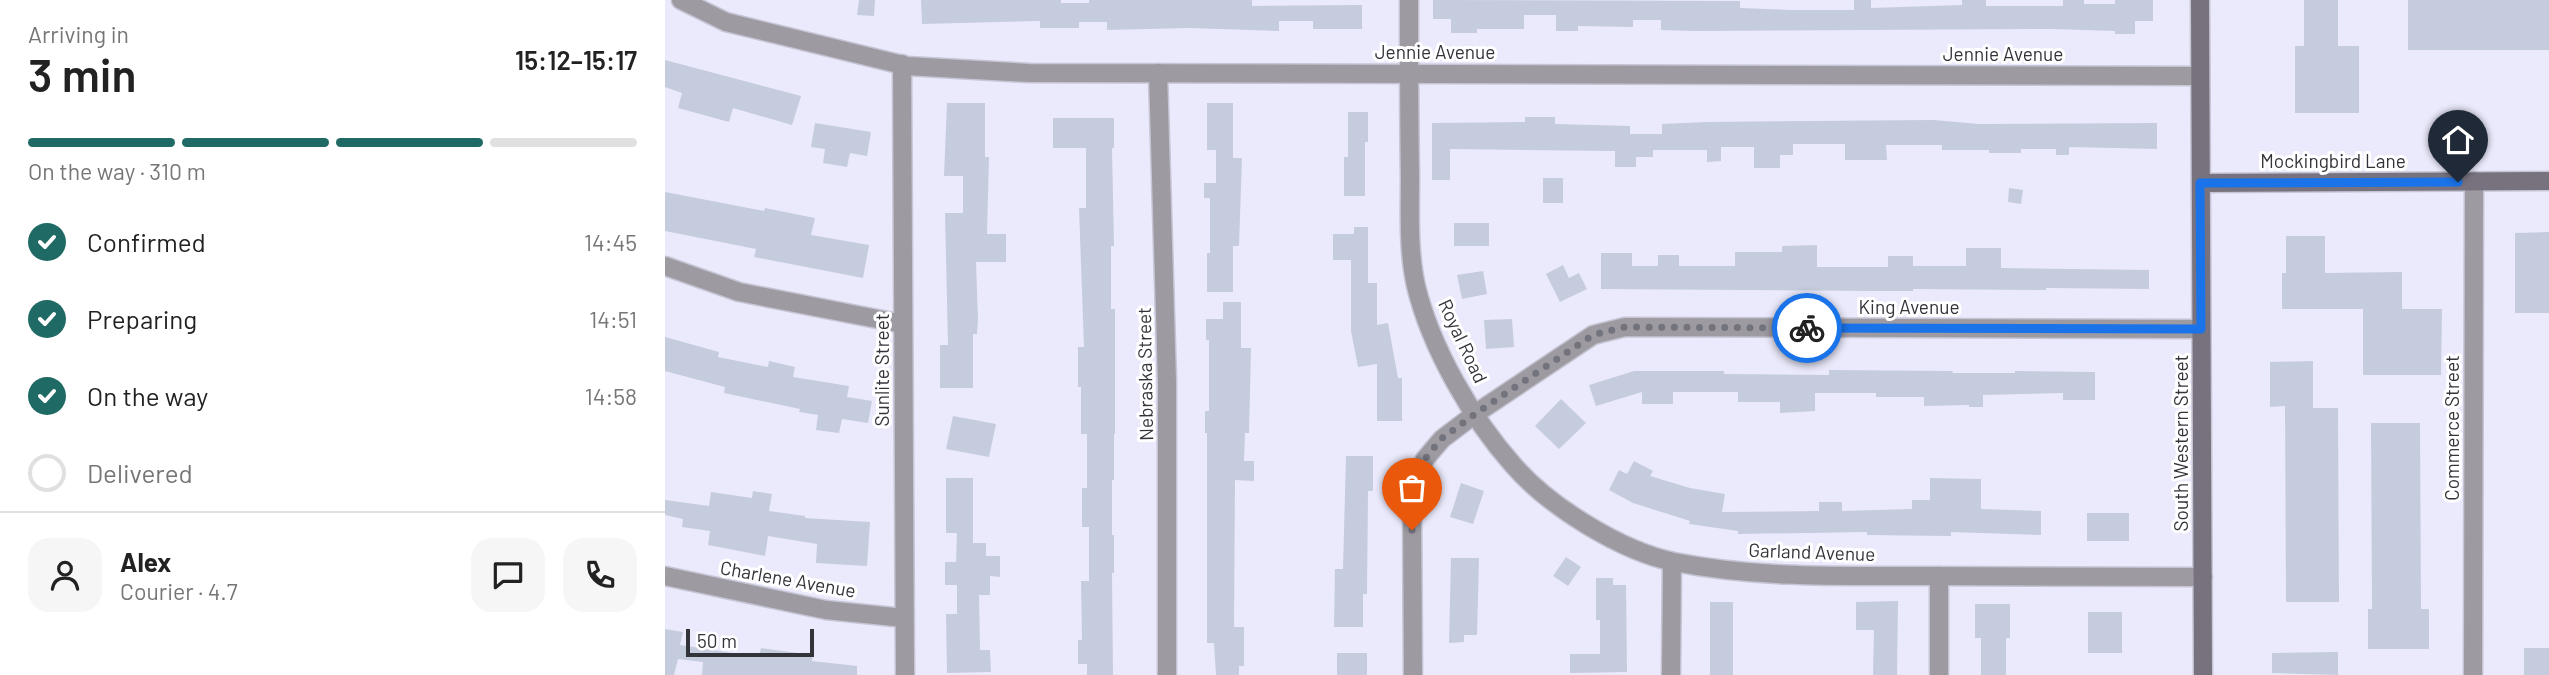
<!DOCTYPE html>
<html lang="en">
<head>
<meta charset="utf-8">
<style>
	:root { --surface:#fff; --page:#f6f6f6; --text:#222; --muted:#767676; --line:#e0e0e0; --accent:#1f6a64 }
	body { margin:0; font-family:Barlow,sans-serif; background:var(--page); color:var(--text); height:100vh; display:flex; flex-direction:column; font-size:26px; white-space:nowrap }
	* { box-sizing:border-box; margin:0 }
	p { font-size:23px; color:var(--muted) }
	.icon { flex:none; width:38px; height:38px; fill:none; stroke:currentColor; stroke-width:2; stroke-linecap:round; stroke-linejoin:round }
	.map { position:relative; flex:1; overflow:hidden }
	.side { display:flex; flex-direction:column; background:var(--surface); width:665px }
	.side>* { flex:none }
	.scale { position:absolute; left:21px; bottom:18px; width:128px; box-sizing:border-box; padding-left:7px; border:4px solid #33333a; border-top:0; font-size:19px; line-height:24px; white-space:nowrap; color:#33333a; -webkit-text-stroke:5px #fff; paint-order:stroke }
	.pin { position:absolute; display:grid; place-items:center; width:60px; height:60px; color:#fff; margin:-72px -30px; border-radius:50% 50% 50% 0; rotate:-45deg; box-shadow:0 0 7px #0007 }
	.pin .icon { rotate:45deg }
	.courier { position:absolute; display:grid; place-items:center; width:70px; height:70px; margin:-35px; border:5px solid #1a73e8; border-radius:50%; background:#fff; color:#222; box-shadow:0 2px 9px #0007 }
	.headline em { font-style:normal; font-weight:600 }
	.headline div { display:flex; flex-direction:column-reverse }
	.headline { display:flex; align-items:center; justify-content:space-between; height:119px; padding:0 28px }
	h1 { font-size:46px; font-weight:600; line-height:52px }
	.bar { display:grid; grid-template-columns:repeat(4,1fr); gap:10px 7px; align-content:center; height:84px; padding:0 28px }
	.bar i { height:9px; border-radius:5px; background:var(--line) }
	.bar .active { background:var(--accent) }
	.bar p { grid-column:span 4 }
	.line { display:flex; align-items:center; gap:18px; padding:0 28px; border-top:2px solid var(--line) }
	.line div { flex:1 }
	.round { display:grid; place-items:center; flex:none; width:74px; height:74px; border-radius:21px; background:var(--page) }
	ol { padding:0 28px; list-style:none }
	li { display:flex; align-items:center; gap:21px; height:77px }
	li p { margin-inline-start:auto }
	li .icon { padding:7px; border-radius:50%; background:var(--accent); color:#fff; stroke-width:4 }
	li:last-child { color:var(--muted) }
	li i { width:38px; height:38px; border:4px solid var(--line); border-radius:50% }
	main { display:flex; flex:1; min-height:0 }
	.map>svg:first-child { display:block }
	.building { fill:#c5ccdd }
	.lines { fill:none; stroke-linecap:round; stroke-linejoin:round }
	.street-casing { stroke:#c6c5d5; stroke-width:21 }
	.secondary-casing { stroke:#c6c5d5; stroke-width:21 }
	.street { stroke:#9d9aa1; stroke-width:18 }
	.secondary { stroke:#77727d; stroke-width:18 }
	.done { stroke:#73737e; stroke-width:7; stroke-dasharray:0 12.6 }
	.route { stroke:#1a73e8; stroke-width:9 }
	.labels { text-anchor:middle; stroke-width:6; stroke-linejoin:round; paint-order:stroke }
	.street-label { font-size:19px; fill:#33333a; stroke:#fff }
</style>
</head>
<body>
<main>
<section class="side">
<div class="headline"><div><h1>3 min</h1><p>Arriving in</p></div><em>15:12–15:17</em></div>
<div class="bar"><i class="active"></i><i class="active"></i><i class="active"></i><i></i><p>On the way · 310 m</p></div>
<ol>
<li><svg class="icon" aria-label="check" viewBox="0 0 24 24"><path d="M5 12l5 5 9-10"/></svg>Confirmed<p>14:45</p></li>
<li><svg class="icon" aria-label="check" viewBox="0 0 24 24"><path d="M5 12l5 5 9-10"/></svg>Preparing<p>14:51</p></li>
<li><svg class="icon" aria-label="check" viewBox="0 0 24 24"><path d="M5 12l5 5 9-10"/></svg>On the way<p>14:58</p></li>
<li><i></i>Delivered</li>
</ol>
<div class="line" style="height:126px"><a class="round"><svg class="icon" aria-label="person" viewBox="0 0 24 24"><circle cx="12" cy="8" r="4"/><path d="M4 21q1-7 8-7t8 7"/></svg></a><div><b>Alex</b><p>Courier · 4.7</p></div><a class="round"><svg class="icon" aria-label="chat" viewBox="0 0 24 24"><path d="M4 5h16v11H9l-5 4z"/></svg></a><a class="round"><svg class="icon" aria-label="phone" viewBox="0 0 24 24"><path d="M5 4h4l2 5-3 2q2 4 5 5l2-3 5 2v4C11 20 4 13 5 4z"/></svg></a></div>
</section>
<div class="map">
<svg width="1884" height="675" viewBox="0 0 1884 675">
	<rect width="100%" height="100%" fill="#ebeafc"/>
	<g class="building">
		<path d="M194 0H210L209 16 192 15Z"/>
		<path d="M256 0H396V3H424V0H587V6L697 5V29H648V21H614V31L524 28 442 30V22H414V28H375V21L257 24Z"/>
		<path d="M768 0 1075 1V8L1126 10H1189V0H1206V8L1297 5V0H1321V6H1398V0H1419V4H1450V0H1488V21H1470V34H1450V31L1386 29 1030 31 996 30V20H968V27L913 26V31H891V15H859V29H812V33H786V19H768Z"/>
		<path d="M1639 0H1673V46H1694V113H1630V46H1639Z"/>
		<rect x="1743" y="0" width="141" height="50"/>
		<path d="M0 60 136 96 127 125 68 108 64 122 13 108 17 93 0 87Z"/>
		<path d="M282 103H320V157H324L322 234H341V262H311L313 319 312 334H308V388H275V345H283L280 213H298V176H279Z"/>
		<path d="M542 103H568V158H577L574 246H568V292H542V253H545V198H539V183H551V150H542Z"/>
		<path d="M683 112H703V142H700V196H679V157H683Z"/>
		<path d="M860 117H890V124L965 126V134H997V124L1042 122 1268 120 1314 124 1492 123V149L1404 147V155H1391V149H1356V153H1324V150H1277V145H1221L1222 160H1180V144H1128V155H1115V168H1089V147H1056V161L1042 162V150H988V157H971V167H950V151L785 149V180H767V123L860 122Z"/>
		<path d="M388 118H449V148H447L449 246H446V309H450V434H449V480H447V535H449V573H447L448 675H422V664H413V640H417L416 581H424V527H417V488H422V434H416V387H413V347H419L414 208H421V148H388Z"/>
		<path d="M150 123 206 132 202 156 185 153 182 167 158 163 160 149 146 147Z"/>
		<rect x="878" y="178" width="20" height="25"/>
		<path d="M1344 188 1358 190 1356 204 1343 202Z"/>
		<path d="M0 192 99 211 100 208 150 218 146 235 204 245 198 278 89 257 91 249 0 231Z"/>
		<rect x="789" y="223" width="35" height="23"/>
		<path d="M689 227H703V283H712V325L723 323 733 378H737V421H712V364L693 367 686 331V260H668V234H689Z"/>
		<path d="M1884 232V313H1850V233Z"/>
		<path d="M1621 236H1660V273L1737 272V309H1777L1776 375H1698V309H1617V273H1621Z"/>
		<path d="M1152 245V267H1223V256H1248V266H1301V248H1336V268L1484 270V289L1381 288V290L1248 289V291H1212L936 289V253H967V266H993V255H1014V266H1070V252H1117V246Z"/>
		<path d="M898 265 904 278 914 273 922 289 895 302 881 274Z"/>
		<path d="M818 271 822 294 797 299 792 275Z"/>
		<path d="M558 302H576V348H586L584 433H580L579 461H589V481L570 480 569 627H579V666H574V675H551L549 643H542V433H540V411H544V340H541V319H558Z"/>
		<path d="M847 319 849 347 821 349 819 320Z"/>
		<path d="M0 337 54 352 53 357 103 367 104 361 130 367 128 377 184 386 182 397 207 401 203 423 177 419 174 433 151 430 153 415 134 412 135 409 59 393 60 387 0 371Z"/>
		<path d="M1648 361V408H1673L1674 602H1621L1620 406 1605 407V362Z"/>
		<path d="M1164 370 1287 371 1288 373H1350V371L1430 372V400H1398V393L1318 395V407H1304V405L1259 406V397H1211V393H1150V411L1115 413V402H1073V392H1008V404H977V392L931 406 924 385 969 371H1059V374L1164 375Z"/>
		<path d="M896 399 921 423 894 449 870 426Z"/>
		<path d="M288 416 331 424 324 457 281 449Z"/>
		<path d="M1706 423H1755L1756 609H1764V649H1703V609H1707Z"/>
		<path d="M681 456H708V491H703L702 594H698V627H669L670 569H678Z"/>
		<path d="M969 461 988 471 985 476 1025 488 1060 494 1057 512 1154 511V502H1177V511L1247 509V500H1265V478L1316 479V509L1376 511V535L1286 532V536L1202 535V532L1073 534V531L1024 524 1025 521 968 503 944 490 954 470 962 474Z"/>
		<path d="M281 478H308V543H321V556H335V577L325 576V595H314L315 650H325L326 672 282 673 281 614H292V585H280V562H291L292 533H281Z"/>
		<path d="M796 483 819 491 808 524 785 517Z"/>
		<path d="M88 491 107 494 104 511 140 516V518L205 522 202 566 151 563 152 544 103 536 100 556 43 545 45 531 17 527 18 519 0 515V500L44 506 46 492 87 498Z"/>
		<rect x="1422" y="513" width="42" height="28"/>
		<path d="M901 557 916 567 903 586 888 576Z"/>
		<path d="M786 558H814L812 635H799V642L784 643Z"/>
		<path d="M931 578H948V585H961L962 672 905 673V654H935V620H931Z"/>
		<path d="M1233 601 1232 675H1208L1209 630H1191V602Z"/>
		<rect x="1045" y="602" width="23" height="73"/>
		<path d="M1310 604H1345V638H1341V675H1316V638H1310Z"/>
		<rect x="1423" y="612" width="34" height="41"/>
		<path d="M0 629 18 632 15 645 94 657 96 648 148 655 147 661 192 666V675H37L38 662 13 659 9 675H0Z"/>
		<rect x="1859" y="648" width="25" height="27"/>
		<path d="M1673 652V675L1607 673V653Z"/>
		<rect x="672" y="653" width="30" height="22"/>
	</g>
	<g class="lines">
		<defs>
			<g id="street">
				<path d="M16 0 61 22 242 66 364 73 1535 76"/>
				<path d="M744 0C744 59 744 118 745 176 745 212 743 251 751 286 766 348 807 419 849 466 885 507 956 551 1009 562 1091 578 1174 576 1258 576 1351 576 1444 576 1538 577"/>
				<path d="M237 64 240 675"/>
				<path d="M493 73 502 382V675"/>
				<path d="M0 266 74 292 238 324"/>
				<path d="M0 576 161 610 239 618"/>
				<path d="M1274 576V675"/>
				<path d="M748 675 747 505 751 479 760 459 777 439 810 414 928 335 960 327 1536 329"/>
				<path d="M1006 675 1007 562"/>
				<path d="M1808 675 1809 181"/>
			</g>
			<g id="secondary">
				<path d="M1535 0 1538 675"/>
				<path d="M1536 183 1884 181"/>
			</g>
		</defs>
		<use href="#street" class="street-casing"/>
		<use href="#secondary" class="secondary-casing"/>
		<use href="#street" class="street"/>
		<use href="#secondary" class="secondary"/>
	</g>
	<g class="lines">
		<path class="done" d="M747 530V505L751 479 760 459 776 439 810 414 928 335 960 327 1142 328"/>
		<path class="route" d="M1142 328 1536 329 1535 183 1793 182"/>
	</g>
	<g class="labels">
		<g class="street-label">
			<text x="770" y="59">Jennie Avenue</text>
			<text x="1338" y="61">Jennie Avenue</text>
			<text x="1668" y="168">Mockingbird Lane</text>
			<text x="1244" y="314">King Avenue</text>
			<text transform="translate(798 341) rotate(65)" y="7">Royal Road</text>
			<text transform="translate(217 370) rotate(-90)" y="7">Sunlite Street</text>
			<text transform="translate(480 374) rotate(-91)" y="7">Nebraska Street</text>
			<text transform="translate(1787 428) rotate(-90)" y="7">Commerce Street</text>
			<text transform="translate(1516 443) rotate(-90)" y="7">South Western Street</text>
			<text transform="translate(1147 552) rotate(2)" y="7">Garland Avenue</text>
			<text transform="translate(123 579) rotate(10)" y="7">Charlene Avenue</text>
		</g>
	</g>
</svg>
<div class="scale">50 m</div>
<div class="pin" style="left:747px;top:530px;background:#ea580c"><svg class="icon" aria-label="bag" viewBox="0 0 24 24"><path d="M5 8h14l-1 12H6zM9 8a3 3 0 0 1 6 0"/></svg></div>
<div class="pin" style="left:1793px;top:182px;background:#1f2937"><svg class="icon" aria-label="home" viewBox="0 0 24 24"><path d="M3 11l9-7 9 7M6 9v11h12V9"/></svg></div>
<div class="courier" style="left:1142px;top:328px"><svg class="icon" aria-label="bike" viewBox="0 0 24 24"><circle cx="6" cy="16" r="4"/><circle cx="18" cy="16" r="4"/><path d="M6 16l4-8h5l3 8M10 8l3 8H6M13 5h3"/></svg></div>
</div>
</main>
</body>
</html>
